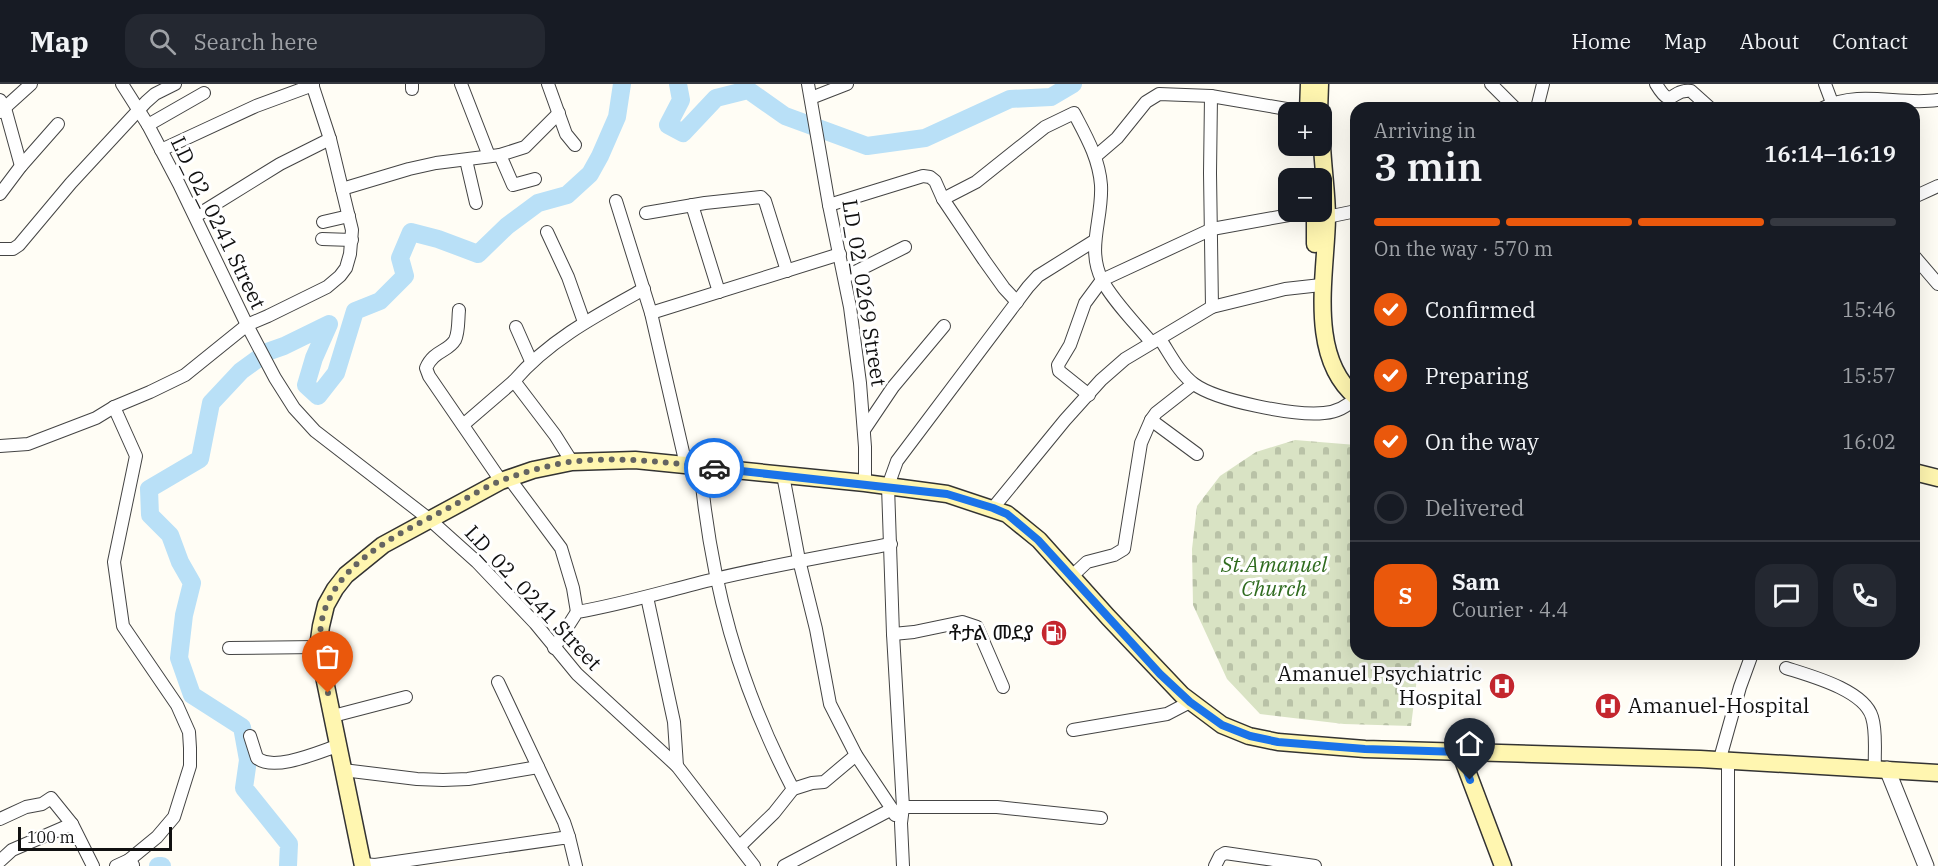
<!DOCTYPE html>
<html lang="en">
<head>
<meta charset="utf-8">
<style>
	:root { --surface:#171b24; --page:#242831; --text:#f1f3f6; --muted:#9ea1a6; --line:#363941; --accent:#ea580c }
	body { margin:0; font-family:"IBM Plex Serif","Noto Sans Ethiopic",serif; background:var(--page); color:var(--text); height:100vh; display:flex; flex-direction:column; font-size:22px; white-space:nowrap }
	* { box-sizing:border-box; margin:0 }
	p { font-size:20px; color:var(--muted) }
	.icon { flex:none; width:33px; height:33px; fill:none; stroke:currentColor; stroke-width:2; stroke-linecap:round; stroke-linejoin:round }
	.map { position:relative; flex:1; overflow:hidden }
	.drawer { position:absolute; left:1350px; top:18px; width:570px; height:558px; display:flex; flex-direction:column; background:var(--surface); border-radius:18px; box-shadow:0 6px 24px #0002 }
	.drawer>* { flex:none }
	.tools { position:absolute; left:1278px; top:18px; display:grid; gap:12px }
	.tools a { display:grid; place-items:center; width:54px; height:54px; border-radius:12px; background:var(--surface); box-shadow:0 6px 24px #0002; font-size:30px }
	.scale { position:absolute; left:18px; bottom:15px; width:154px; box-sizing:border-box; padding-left:6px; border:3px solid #111; border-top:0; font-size:16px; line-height:21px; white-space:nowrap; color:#111; -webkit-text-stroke:4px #fff; paint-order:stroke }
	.pin { position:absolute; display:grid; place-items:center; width:51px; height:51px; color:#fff; margin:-62px -26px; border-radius:50% 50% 50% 0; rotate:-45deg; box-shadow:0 0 6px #0007 }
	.pin .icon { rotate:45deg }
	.courier { position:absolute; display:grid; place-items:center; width:60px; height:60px; margin:-30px; border:4px solid #1a73e8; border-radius:50%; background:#fff; color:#222; box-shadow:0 2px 8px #0007 }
	.summary em { font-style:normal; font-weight:600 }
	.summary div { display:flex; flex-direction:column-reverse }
	.summary { display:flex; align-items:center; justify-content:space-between; height:102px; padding:0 24px }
	h1 { font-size:39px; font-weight:600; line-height:45px }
	.bar { display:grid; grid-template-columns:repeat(4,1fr); gap:9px 6px; align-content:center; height:72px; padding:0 24px }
	.bar i { height:8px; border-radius:4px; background:var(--line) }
	.bar .selected { background:var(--accent) }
	.bar p { grid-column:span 4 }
	.line { display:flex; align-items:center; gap:15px; padding:0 24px; border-top:2px solid var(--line) }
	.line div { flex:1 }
	.round { display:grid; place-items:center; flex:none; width:63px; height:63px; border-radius:18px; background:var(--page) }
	ol { padding:0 24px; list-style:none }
	li { display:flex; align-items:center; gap:18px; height:66px }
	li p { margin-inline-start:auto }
	li .icon { padding:6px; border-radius:50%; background:var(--accent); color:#fff; stroke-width:4 }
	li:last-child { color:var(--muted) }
	li i { width:33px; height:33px; border:3px solid var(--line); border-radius:50% }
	header { display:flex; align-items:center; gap:36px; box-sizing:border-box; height:84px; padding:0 30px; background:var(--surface); border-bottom:2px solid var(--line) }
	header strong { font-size:28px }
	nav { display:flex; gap:33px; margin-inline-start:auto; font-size:21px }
	.search { width:420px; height:54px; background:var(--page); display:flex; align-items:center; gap:15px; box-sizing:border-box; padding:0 21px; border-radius:18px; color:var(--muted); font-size:22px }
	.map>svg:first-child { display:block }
	.cemetery { fill:url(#cemetery-stones) }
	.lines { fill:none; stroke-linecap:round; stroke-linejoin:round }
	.river { stroke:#b9e0f7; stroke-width:18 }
	.minor-casing { stroke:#444; stroke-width:14 }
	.tertiary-casing { stroke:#444; stroke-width:17 }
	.secondary-casing { stroke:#333; stroke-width:19 }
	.minor { stroke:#fff; stroke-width:12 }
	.tertiary { stroke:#fff; stroke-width:15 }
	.secondary { stroke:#fff6b0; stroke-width:16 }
	.done { stroke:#646461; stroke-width:6; stroke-dasharray:0 10.8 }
	.route { stroke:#1a73e8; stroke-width:8 }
	.labels { text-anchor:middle; stroke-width:6; stroke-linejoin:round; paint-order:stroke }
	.street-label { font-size:21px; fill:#111; stroke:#fff }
	.park-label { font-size:21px; font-style:italic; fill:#2f6b1f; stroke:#fff }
	.poi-label { font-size:21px; fill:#111; stroke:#fff; text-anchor:end }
</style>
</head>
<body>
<header>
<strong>Map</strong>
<div class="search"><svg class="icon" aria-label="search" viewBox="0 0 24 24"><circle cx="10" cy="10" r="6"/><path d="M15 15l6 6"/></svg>Search here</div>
<nav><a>Home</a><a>Map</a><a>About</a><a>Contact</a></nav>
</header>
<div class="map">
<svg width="1938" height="782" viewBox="0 0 1938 782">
	<defs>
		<pattern id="cemetery-stones" width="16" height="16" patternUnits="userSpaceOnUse" patternTransform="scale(1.5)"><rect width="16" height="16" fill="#d9e3c4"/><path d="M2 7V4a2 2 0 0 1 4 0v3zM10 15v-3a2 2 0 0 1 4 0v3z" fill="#b9c2a7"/></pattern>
	</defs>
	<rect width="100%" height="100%" fill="#fffdf5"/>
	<path class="cemetery" d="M1295 356 1356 361V570H1420L1411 642 1344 640 1260 630 1227 595 1193 521 1192 465 1197 422 1220 392 1256 368Z"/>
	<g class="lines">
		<g class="river">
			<path d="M678 0 681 16 668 41 683 49 716 14 748 6 785 32 867 62 925 54 1010 15 1051 13 1073 0"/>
			<path d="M158 782H162"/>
			<path d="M288 782 289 760 244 704 248 676 242 643 192 611 179 574 184 531 192 499 180 478 170 451 150 431 149 405 200 375 211 319 241 287 267 268 284 262 329 240 314 274 306 301 318 312 336 289 355 227 380 217 405 192 400 174 411 148 438 155 478 170 507 142 538 119 567 111 590 90 600 72 617 33 622 0"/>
		</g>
		<defs>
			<g id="minor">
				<path d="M122 0 148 41 179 100 247 241 275 294 294 324 315 347 429 435 477 478 535 539 577 590 677 682 754 782"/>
				<path d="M412 0V5"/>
				<path d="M461 0 489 72"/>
				<path d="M548 0 566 50 575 61"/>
				<path d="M808 0 829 121 850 223 860 299 865 363V399"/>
				<path d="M1491 0 1515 24"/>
				<path d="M1656 0C1673 28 1670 4 1691 7L1710 24"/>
				<path d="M1825 0 1834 24"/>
				<path d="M1211 12 1210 89 1212 223"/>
				<path d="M811 14 847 0"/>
				<path d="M0 16 5 24 21 82"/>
				<path d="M1537 24 1543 0"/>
				<path d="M1823 24C1860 5 1899 22 1938 16"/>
				<path d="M0 28 31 0"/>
				<path d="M148 41 204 9"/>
				<path d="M161 66 256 22 313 1"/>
				<path d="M500 71 513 101 535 95"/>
				<path d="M1096 72 1117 54 1146 18 1159 10 1211 12 1304 28"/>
				<path d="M466 76 476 119"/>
				<path d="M342 105 409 85 436 79 500 71 525 63 559 29"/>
				<path d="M0 110 21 82 58 40"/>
				<path d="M1914 113 1938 102"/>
				<path d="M943 115 976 98 1045 43 1074 29C1086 52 1099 74 1101 101 1103 135 1086 164 1102 196 1113 217 1136 240 1151 258"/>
				<path d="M616 117 651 229 686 381"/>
				<path d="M692 121 719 208"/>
				<path d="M829 121 923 92 930 93 935 97 943 115 984 176 1004 204 1017 218"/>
				<path d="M646 129 705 119 761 113 765 117 787 187"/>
				<path d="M196 132 280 80 330 55"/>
				<path d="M1327 133 1356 127"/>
				<path d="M323 138 349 132"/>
				<path d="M547 148 568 193 584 238"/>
				<path d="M322 155 352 156"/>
				<path d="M0 165H13L19 161 71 99 146 18 155 10 175 0"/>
				<path d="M1914 172 1938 200"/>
				<path d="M845 193 905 163"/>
				<path d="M459 226C458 235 459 248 455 256 448 268 434 266 426 284L429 292 501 397"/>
				<path d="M651 229 840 170"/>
				<path d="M516 243 531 277"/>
				<path d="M1160 255C1170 270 1179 289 1194 300 1217 317 1295 332 1324 329 1336 328 1348 322 1356 313"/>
				<path d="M1089 311 1059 287 1058 281 1070 261 1085 219 1102 196 1212 145 1306 128"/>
				<path d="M114 323 136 372 114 478 123 542 177 621 189 648 190 664V682L174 733 157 753 129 776"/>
				<path d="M1151 336 1197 370"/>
				<path d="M463 341 514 297"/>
				<path d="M864 346 893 303 944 242"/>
				<path d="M0 362 28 360 96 334 114 323 150 308 185 291 247 241 268 232 327 203 340 192 346 184 350 170 352 146 330 55 312 0"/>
				<path d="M572 378 555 351 514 297C549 256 597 231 644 205"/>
				<path d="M700 382C711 500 738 599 793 705L774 729 740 762"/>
				<path d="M783 391 799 476 816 545 830 620 856 671 892 725"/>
				<path d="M509 394 561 464 573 504 577 528"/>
				<path d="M993 424 1065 336 1101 296 1125 275 1212 223 1285 205 1321 201"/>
				<path d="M1071 493 1087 478 1114 471 1124 465 1141 359 1151 336 1156 329 1193 300"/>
				<path d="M647 513 674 638 677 682"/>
				<path d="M893 550 914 548 962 538 977 543 1003 603"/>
				<path d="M229 564 318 563"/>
				<path d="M554 564 577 528C624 520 669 506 715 495 774 481 832 471 891 460"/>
				<path d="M1786 584C1811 592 1864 606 1872 633 1877 649 1874 668 1875 685"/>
				<path d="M498 598 564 738 569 753"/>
				<path d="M333 632 406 613"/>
				<path d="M1073 646 1167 630 1190 618"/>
				<path d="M250 652 257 674C274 688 319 668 337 662"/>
				<path d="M1719 678 1740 603 1752 570"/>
				<path d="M1728 678V782"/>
				<path d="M343 686 417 695 443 696 468 695 538 683"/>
				<path d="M793 705 812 699 824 698 856 671"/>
				<path d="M903 723H997L1101 734"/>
				<path d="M0 735 26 723 42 720 51 714 72 740 93 782"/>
				<path d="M0 777 12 766 72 740"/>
				<path d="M363 780 375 781 569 753 576 782"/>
				<path d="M116 782 129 776 133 781"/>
				<path d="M784 782 892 725 895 731"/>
				<path d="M903 782 901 739 903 723 893 550 888 402 897 377 1028 203 1038 192 1094 157"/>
				<path d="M1215 782 1220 772 1225 769 1315 782"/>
			</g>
			<path id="tertiary" d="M1887 685 1926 782"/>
			<g id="secondary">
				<path d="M1308 28 1309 0"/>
				<path d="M1319 28 1320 0"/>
				<path d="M1322 61C1323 85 1327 110 1327 134 1326 190 1307 272 1356 313"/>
				<path d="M1315 160V128"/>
				<path d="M1914 388 1938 394"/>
				<path d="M1460 668 1503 782"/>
				<path d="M363 782 318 563 321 542 326 521 335 505 346 491 383 461 501 397 533 386 572 378 635 376 865 399 947 410 1007 430 1039 456 1108 533 1182 611 1222 641 1249 652 1278 658 1365 665 1700 675 1938 689"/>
			</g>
		</defs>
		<use href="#minor" class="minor-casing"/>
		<use href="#tertiary" class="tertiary-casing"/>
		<use href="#secondary" class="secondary-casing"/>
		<use href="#minor" class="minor"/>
		<use href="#tertiary" class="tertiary"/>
		<use href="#secondary" class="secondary"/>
	</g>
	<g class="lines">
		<path class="done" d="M328 609C322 579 314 550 327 520 348 471 409 445 454 421 470 413 486 402 503 396 524 388 546 382 569 378 617 372 667 378 714 384"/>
		<path class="route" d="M714 384 947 410 993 424 1007 430 1038 456 1160 590 1190 618 1222 641 1250 652 1278 658 1365 665 1460 668 1470 696"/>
	</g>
	<defs>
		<symbol id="fuel-disc" viewBox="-11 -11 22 22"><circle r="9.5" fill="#c4262e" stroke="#fff"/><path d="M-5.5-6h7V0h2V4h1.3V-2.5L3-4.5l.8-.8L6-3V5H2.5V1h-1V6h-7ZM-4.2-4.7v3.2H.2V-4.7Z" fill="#fff"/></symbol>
		<symbol id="hospital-disc" viewBox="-11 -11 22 22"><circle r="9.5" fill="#c4262e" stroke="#fff"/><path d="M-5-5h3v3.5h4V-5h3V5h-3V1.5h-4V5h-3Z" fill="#fff"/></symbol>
	</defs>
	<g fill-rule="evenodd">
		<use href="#fuel-disc" x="1039" y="534" width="30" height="30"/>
		<use href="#hospital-disc" x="1487" y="587" width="30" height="30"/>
		<use href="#hospital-disc" x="1593" y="607" width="30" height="30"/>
	</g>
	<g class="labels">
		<g class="street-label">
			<text transform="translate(218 139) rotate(64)" y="7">LD_02_0241 Street</text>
			<text transform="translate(864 209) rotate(81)" y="7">LD_02_0269 Street</text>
			<text transform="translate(533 514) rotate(47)" y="7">LD_02_0241 Street</text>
		</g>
		<g class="park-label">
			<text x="1274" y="488">St.Amanuel<tspan x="1274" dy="24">Church</tspan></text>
		</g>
		<g class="poi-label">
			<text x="1034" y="556">ቶታል መደያ</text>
			<text x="1482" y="597">Amanuel Psychiatric<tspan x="1482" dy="24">Hospital</tspan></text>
			<text x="1628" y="629" text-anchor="start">Amanuel-Hospital</text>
		</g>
	</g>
</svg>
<div class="tools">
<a>+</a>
<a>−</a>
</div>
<div class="scale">100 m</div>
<div class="pin" style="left:328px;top:609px;background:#ea580c"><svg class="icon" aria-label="bag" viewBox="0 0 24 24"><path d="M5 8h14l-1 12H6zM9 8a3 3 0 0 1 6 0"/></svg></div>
<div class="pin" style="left:1470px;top:696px;background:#1f2937"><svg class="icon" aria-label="home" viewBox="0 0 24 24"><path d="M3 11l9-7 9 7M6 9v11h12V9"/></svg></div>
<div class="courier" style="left:714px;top:384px"><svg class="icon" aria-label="car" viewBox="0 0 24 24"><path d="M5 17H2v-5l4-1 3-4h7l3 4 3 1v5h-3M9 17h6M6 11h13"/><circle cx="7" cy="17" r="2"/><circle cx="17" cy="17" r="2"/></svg></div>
<section class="drawer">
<div class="summary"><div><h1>3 min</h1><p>Arriving in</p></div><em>16:14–16:19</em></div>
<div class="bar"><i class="selected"></i><i class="selected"></i><i class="selected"></i><i></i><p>On the way · 570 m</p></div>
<ol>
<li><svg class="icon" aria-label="check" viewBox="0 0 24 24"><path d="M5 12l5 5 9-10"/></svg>Confirmed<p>15:46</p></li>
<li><svg class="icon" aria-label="check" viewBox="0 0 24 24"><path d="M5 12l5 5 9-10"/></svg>Preparing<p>15:57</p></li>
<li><svg class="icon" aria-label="check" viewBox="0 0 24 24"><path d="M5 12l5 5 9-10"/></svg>On the way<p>16:02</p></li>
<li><i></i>Delivered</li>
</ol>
<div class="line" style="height:108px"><b class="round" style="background:var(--accent);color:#fff">S</b><div><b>Sam</b><p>Courier · 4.4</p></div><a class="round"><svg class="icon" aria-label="chat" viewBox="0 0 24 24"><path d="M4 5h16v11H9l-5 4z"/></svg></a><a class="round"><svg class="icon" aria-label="phone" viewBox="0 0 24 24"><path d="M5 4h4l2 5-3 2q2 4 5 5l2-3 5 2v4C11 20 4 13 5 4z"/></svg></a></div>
</section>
</div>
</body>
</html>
